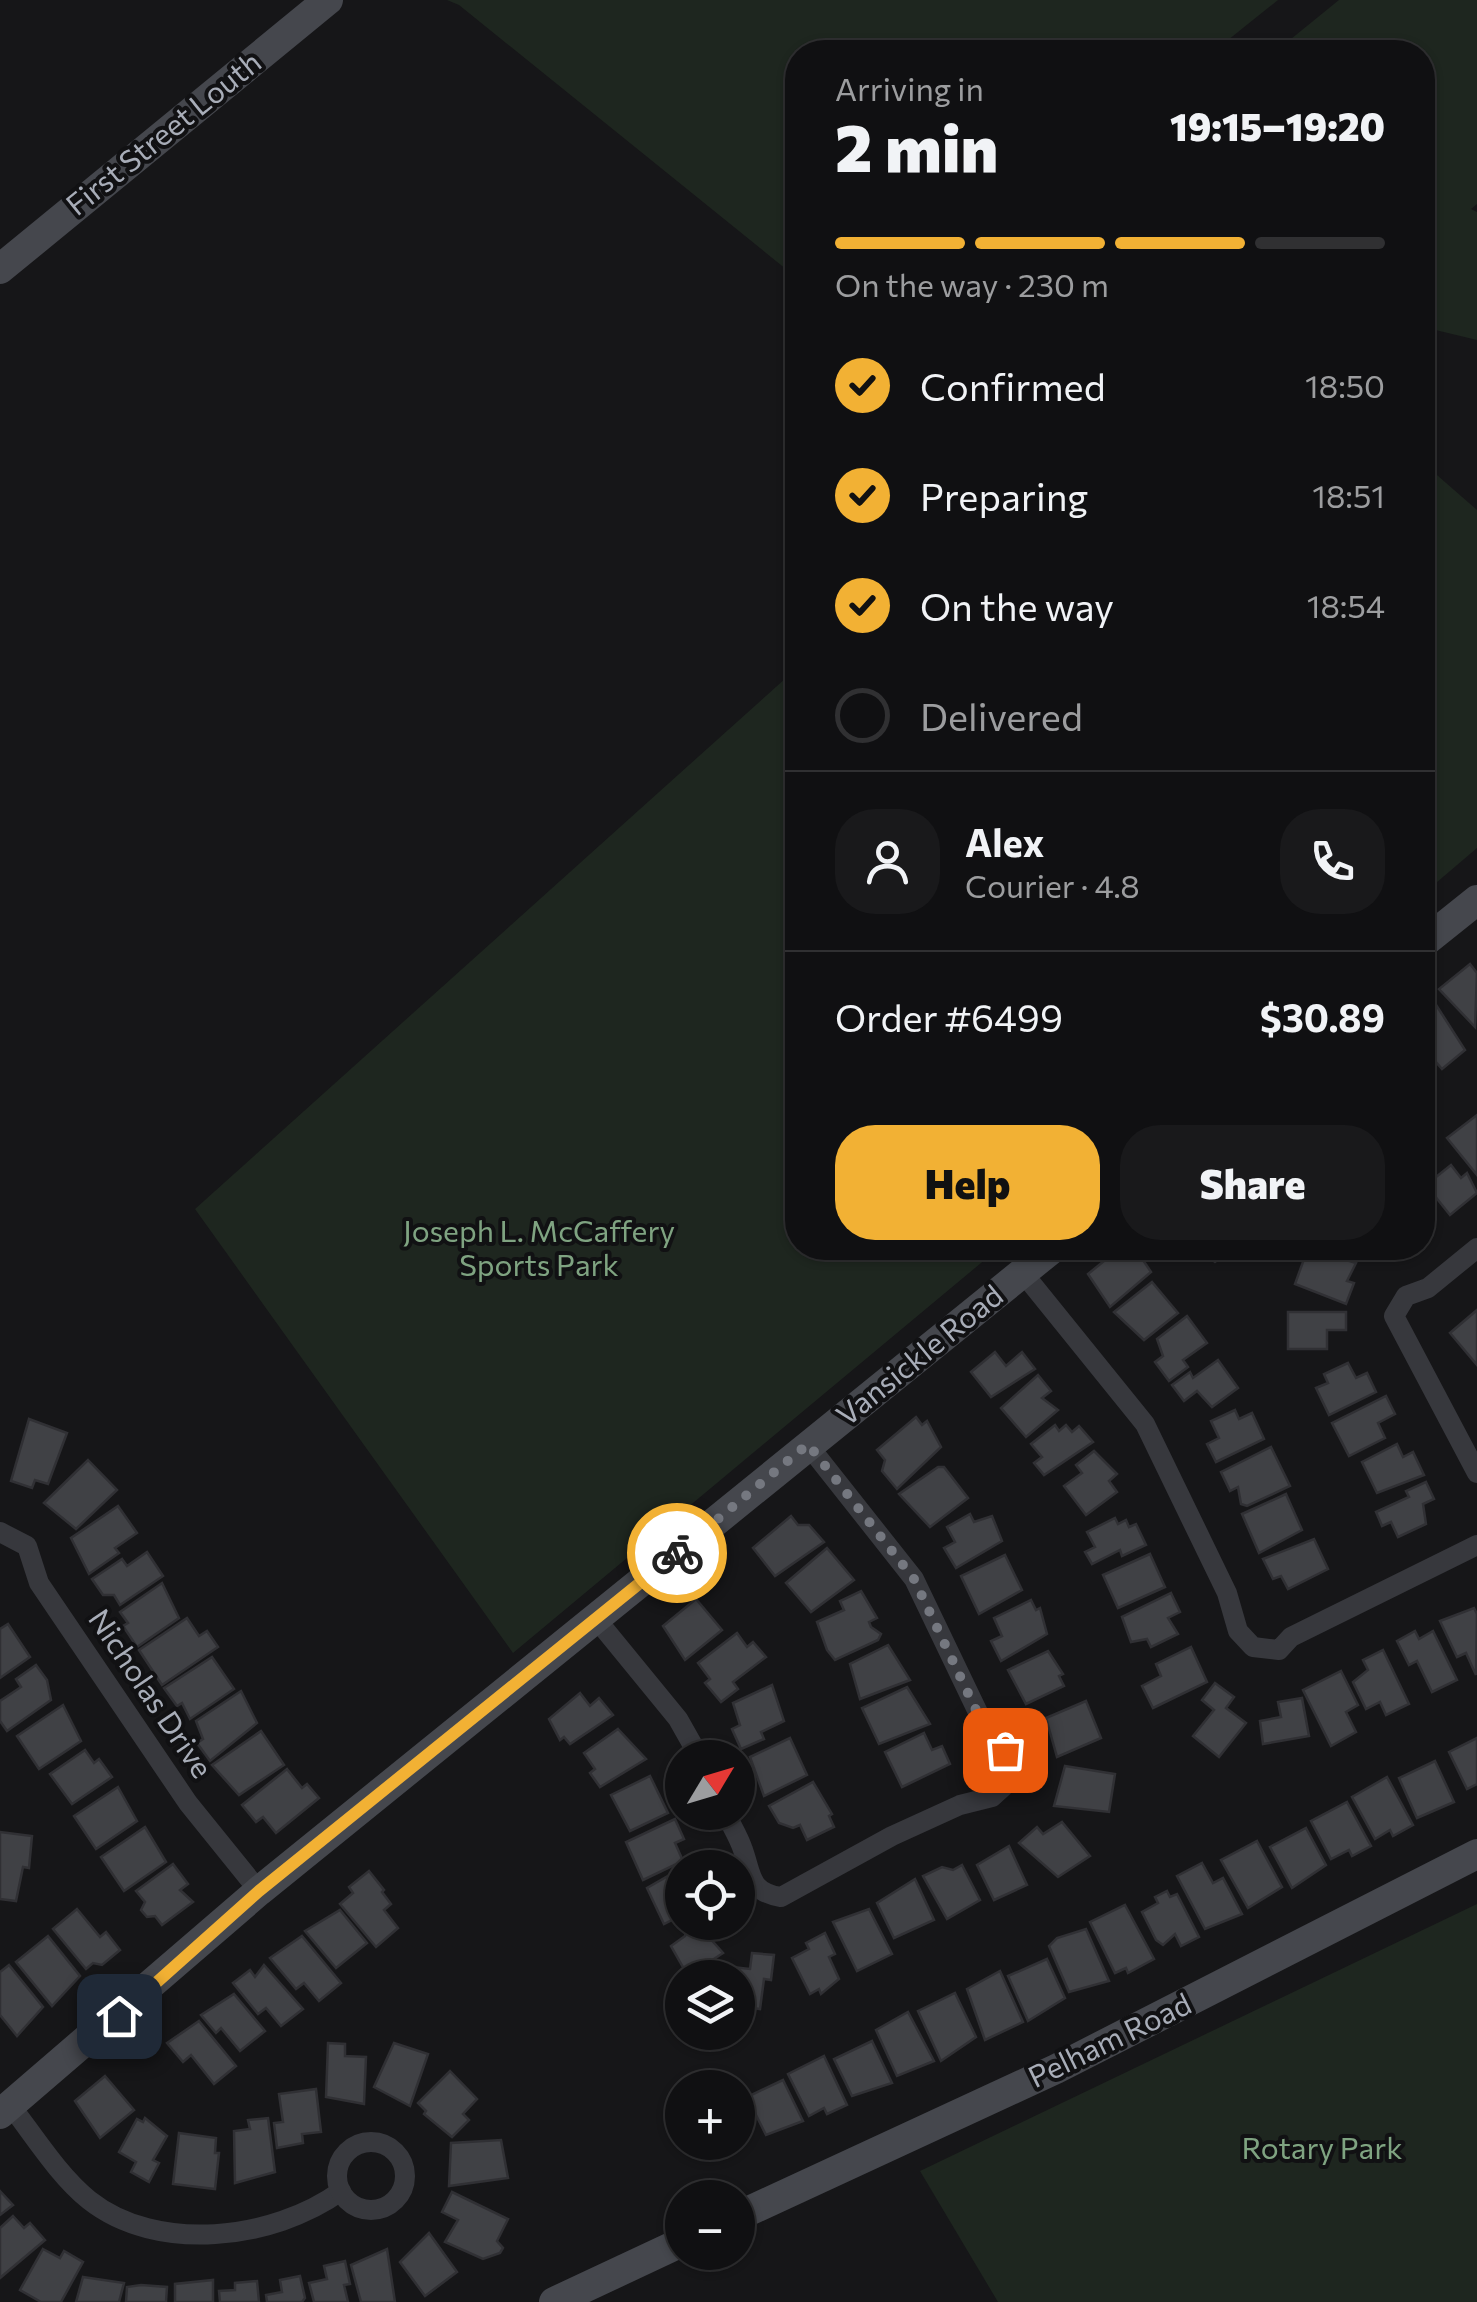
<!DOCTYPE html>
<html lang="en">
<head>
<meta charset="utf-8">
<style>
	:root { --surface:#101012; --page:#19191b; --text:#f1f3f6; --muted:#9c9d9f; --line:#303032; --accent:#f2b134 }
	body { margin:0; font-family:Commissioner,sans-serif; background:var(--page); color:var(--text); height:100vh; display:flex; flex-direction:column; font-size:38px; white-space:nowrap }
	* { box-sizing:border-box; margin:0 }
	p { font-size:32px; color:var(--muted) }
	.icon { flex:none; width:55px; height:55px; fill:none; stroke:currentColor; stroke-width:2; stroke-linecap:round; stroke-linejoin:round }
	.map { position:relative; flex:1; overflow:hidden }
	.drawer { position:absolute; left:785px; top:40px; width:650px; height:1220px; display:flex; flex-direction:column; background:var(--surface); border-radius:40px; box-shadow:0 2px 8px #0004,0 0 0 2px var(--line) }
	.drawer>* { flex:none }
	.needle { width:65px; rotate:52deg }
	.fabs { position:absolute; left:665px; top:1740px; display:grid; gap:20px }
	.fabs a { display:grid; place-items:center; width:90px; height:90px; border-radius:50%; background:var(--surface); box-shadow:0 2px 8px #0004,0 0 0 2px var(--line); font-size:50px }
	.pin { position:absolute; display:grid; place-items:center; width:85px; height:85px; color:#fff; margin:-42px; border-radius:20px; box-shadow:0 5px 15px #0006 }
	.courier { position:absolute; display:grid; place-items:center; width:100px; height:100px; margin:-50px; border:8px solid #f2b134; border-radius:50%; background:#fff; color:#222; box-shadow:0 2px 12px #0007 }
	.overview em { font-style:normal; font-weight:800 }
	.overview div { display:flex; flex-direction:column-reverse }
	.overview { display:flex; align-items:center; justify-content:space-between; height:170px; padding:0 50px }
	h1 { font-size:65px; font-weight:800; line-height:75px }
	.bar { display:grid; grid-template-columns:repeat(4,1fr); gap:15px 10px; align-content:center; height:120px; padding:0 50px }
	.bar i { height:12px; border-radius:8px; background:var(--line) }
	.bar .current { background:var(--accent) }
	.bar p { grid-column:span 4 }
	.line { display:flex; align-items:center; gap:25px; padding:0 50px; border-top:2px solid var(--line) }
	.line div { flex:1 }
	.round { display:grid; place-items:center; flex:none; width:105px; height:105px; border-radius:40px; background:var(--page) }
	ol { padding:0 50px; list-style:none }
	li { display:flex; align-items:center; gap:30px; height:110px }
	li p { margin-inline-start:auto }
	li .icon { padding:10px; border-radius:50%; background:var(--accent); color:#111; stroke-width:4 }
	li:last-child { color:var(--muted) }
	li i { width:55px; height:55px; border:5px solid var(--line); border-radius:50% }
	.primary-button { display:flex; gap:20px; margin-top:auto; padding:20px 50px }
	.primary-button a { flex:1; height:115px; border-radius:40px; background:var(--accent); color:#111; font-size:40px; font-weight:800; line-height:115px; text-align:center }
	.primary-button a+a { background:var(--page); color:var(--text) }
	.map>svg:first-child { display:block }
	.green { fill:#1e261f }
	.building { fill:#404145; stroke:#303034; stroke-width:2.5 }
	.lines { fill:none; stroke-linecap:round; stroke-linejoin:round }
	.street { stroke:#37383d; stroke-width:20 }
	.secondary { stroke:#45474d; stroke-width:30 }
	.done { stroke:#757880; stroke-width:10; stroke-dasharray:0 18 }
	.route { stroke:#f2b134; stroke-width:12 }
	.labels { text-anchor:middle; stroke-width:8; stroke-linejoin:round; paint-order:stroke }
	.street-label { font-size:30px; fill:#a8adb8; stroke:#111113 }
	.park-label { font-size:30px; fill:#7fa381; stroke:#111113 }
</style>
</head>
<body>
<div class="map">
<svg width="1477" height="2302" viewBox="0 0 1477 2302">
	<rect width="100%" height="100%" fill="#161618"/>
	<g class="green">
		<path d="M447 0H1278L1213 52H798L797 278 459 5Z"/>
		<path d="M1339 0H1477V204L1471 209 1477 212V340L1423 327 1422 52H1275Z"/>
		<path d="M1422 462 1477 510V848L1423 894Z"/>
		<path d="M797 668 798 1248H999L513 1653 195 1209Z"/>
		<path d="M1477 1904V2302H998L920 2171Z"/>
	</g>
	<g class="building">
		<path d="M1470 964 1477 973 1475 1027 1439 989Z"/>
		<path d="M1431 997 1465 1050 1442 1069 1422 1046V1004Z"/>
		<path d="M1477 1115V1175L1447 1138Z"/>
		<path d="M1451 1165 1461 1178 1467 1173 1477 1193 1450 1215 1426 1185Z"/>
		<path d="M1120 1248H1135L1151 1272 1110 1307 1088 1274Z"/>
		<path d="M1198 1248H1228L1230 1250 1215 1262Z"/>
		<path d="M1308 1248 1356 1263 1347 1281 1354 1283 1346 1304 1295 1284Z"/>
		<path d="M1152 1282 1178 1313 1144 1340 1114 1312Z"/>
		<path d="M1477 1310V1365L1450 1333Z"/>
		<path d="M1288 1312H1346V1330H1327V1349H1288Z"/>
		<path d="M1187 1316 1207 1343 1183 1360 1188 1367 1169 1381 1155 1362 1163 1356 1157 1339Z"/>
		<path d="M995 1352 1006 1366 1022 1352 1035 1369 991 1397 971 1372Z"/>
		<path d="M1218 1360 1238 1388 1212 1407 1197 1391 1184 1401 1172 1385 1190 1372 1193 1378Z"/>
		<path d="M1348 1363 1356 1378 1367 1373 1376 1392 1329 1415 1316 1388 1328 1383 1324 1374Z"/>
		<path d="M1038 1375 1051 1391 1042 1398 1058 1410 1026 1437 1001 1408Z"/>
		<path d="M1386 1396 1395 1414 1378 1423 1385 1438 1349 1456 1332 1423Z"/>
		<path d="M1235 1410 1239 1419 1252 1413 1264 1439 1216 1462 1207 1444 1219 1438 1211 1421Z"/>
		<path d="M916 1417 922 1425 927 1421 941 1447 897 1489 882 1471 885 1460 877 1450Z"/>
		<path d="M29 1419 67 1433 48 1484 35 1480 32 1488 11 1481Z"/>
		<path d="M1055 1425 1059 1431 1066 1425 1072 1432 1079 1426 1093 1442 1044 1475 1034 1463 1042 1457 1031 1444Z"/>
		<path d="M1397 1444 1403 1457 1413 1452 1424 1475 1377 1493 1362 1462Z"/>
		<path d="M1271 1447 1290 1486 1247 1506 1241 1504 1238 1487 1230 1491 1221 1472Z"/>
		<path d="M1094 1451 1117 1474 1109 1481 1117 1492 1086 1515 1064 1486 1082 1473 1076 1465Z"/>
		<path d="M88 1460 117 1490 76 1529 44 1503Z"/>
		<path d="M938 1467H944L968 1498 930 1527 899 1494Z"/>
		<path d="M1426 1482 1434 1499 1423 1504 1426 1524 1398 1537 1391 1522 1382 1526 1376 1512 1409 1497 1406 1491Z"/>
		<path d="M1286 1494 1302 1530 1259 1553 1242 1514Z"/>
		<path d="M118 1506 137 1533 115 1548 119 1553 89 1574 71 1538Z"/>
		<path d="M970 1514 974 1522 992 1516 1002 1541 956 1568 944 1548 955 1542 947 1527Z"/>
		<path d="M791 1516 798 1525H809L824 1542 775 1576 753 1548Z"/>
		<path d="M1115 1518 1118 1524 1126 1520 1129 1527 1136 1524 1146 1545 1122 1556 1120 1550 1092 1564 1085 1552 1095 1547 1087 1532Z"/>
		<path d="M1314 1539 1328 1569 1288 1589 1281 1576 1273 1579 1263 1559Z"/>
		<path d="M827 1548 854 1580 811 1612 786 1583Z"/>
		<path d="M147 1552 163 1576 120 1605 114 1595H103L92 1579 122 1559 127 1566Z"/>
		<path d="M1150 1554 1165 1587 1118 1608 1103 1575Z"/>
		<path d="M1005 1555 1022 1590 979 1614 961 1576Z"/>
		<path d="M162 1583 179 1618 137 1647 123 1626 128 1623 120 1612Z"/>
		<path d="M861 1591 877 1618 869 1622 871 1627 881 1634 878 1640 835 1660 827 1650 817 1622 844 1610 840 1601Z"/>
		<path d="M1171 1593 1180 1612 1168 1618 1178 1634 1151 1647 1147 1639 1131 1642 1122 1617Z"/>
		<path d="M696 1599 722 1630 685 1660 663 1626Z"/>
		<path d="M1031 1600 1036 1610 1040 1608 1047 1634 1001 1661 991 1641 1002 1636 994 1618Z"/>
		<path d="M1474 1608 1477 1614 1476 1675 1466 1653 1457 1657 1440 1621Z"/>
		<path d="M187 1618 199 1636 207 1631 218 1647 162 1685 139 1650Z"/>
		<path d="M8 1624 30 1657 0 1678V1629Z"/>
		<path d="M1415 1631 1419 1639 1433 1631 1457 1680 1432 1692 1417 1661 1409 1665 1397 1641Z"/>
		<path d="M737 1633 747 1647 753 1642 766 1657 733 1682 738 1689 721 1702 705 1683 710 1679 698 1663Z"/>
		<path d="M888 1645 910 1680 860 1699 850 1664Z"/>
		<path d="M1191 1647 1207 1682 1153 1708 1142 1686 1161 1676 1156 1664Z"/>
		<path d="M1383 1650 1409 1704 1386 1715 1380 1702 1366 1709 1353 1682 1368 1670 1363 1660Z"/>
		<path d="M1048 1651 1063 1674 1059 1676 1064 1686 1026 1704 1008 1670Z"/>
		<path d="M212 1657 234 1689 190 1719 182 1703 177 1706 164 1688Z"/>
		<path d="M36 1665 47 1680 51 1700 7 1731 0 1721V1701L21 1687 16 1679Z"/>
		<path d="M1341 1671 1358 1705 1346 1712 1356 1732 1331 1746 1303 1690Z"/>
		<path d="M1215 1683 1234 1697 1226 1708 1246 1723 1219 1757 1193 1736 1214 1710 1202 1700Z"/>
		<path d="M772 1685 784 1721 761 1732 764 1739 741 1749 732 1729 740 1725 733 1703Z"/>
		<path d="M907 1687 930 1724 879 1744 862 1708Z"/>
		<path d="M241 1691 257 1723 210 1761 197 1743 203 1739 196 1721Z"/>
		<path d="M580 1693 590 1706 599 1698 613 1715 570 1744 564 1737 560 1740 549 1719Z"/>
		<path d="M1302 1698 1309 1736 1263 1744 1260 1721 1281 1717 1278 1702Z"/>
		<path d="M1086 1701 1101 1738 1057 1757 1046 1718Z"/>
		<path d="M63 1705 81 1741 39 1769 17 1736Z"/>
		<path d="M618 1729 646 1759 600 1787 590 1773 595 1769 584 1753Z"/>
		<path d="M261 1731 284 1765 239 1795 212 1765Z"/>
		<path d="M924 1733 932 1750 942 1746 950 1764 902 1787 885 1752Z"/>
		<path d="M790 1738 807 1775 764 1796 750 1757Z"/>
		<path d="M1477 1738V1784L1467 1789 1449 1752Z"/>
		<path d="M85 1750 94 1763 99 1759 112 1777 72 1804 50 1774Z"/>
		<path d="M1435 1761 1454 1802 1417 1818 1399 1778Z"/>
		<path d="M1065 1766 1115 1774 1109 1812 1054 1806Z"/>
		<path d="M287 1769 302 1788 307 1784 319 1798 276 1833 263 1817 256 1822 242 1805Z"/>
		<path d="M650 1776 668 1813 630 1831 611 1795Z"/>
		<path d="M1387 1777 1413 1825 1393 1836 1390 1830 1375 1839 1352 1797Z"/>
		<path d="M813 1782 832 1814 829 1816 834 1827 807 1840 800 1825 793 1828 779 1823 769 1806Z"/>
		<path d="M118 1787 137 1821 96 1849 74 1816Z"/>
		<path d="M1347 1802 1371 1846 1352 1856 1349 1850 1331 1859 1311 1821Z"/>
		<path d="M675 1819 684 1839 675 1843 683 1861 643 1880 626 1842Z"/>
		<path d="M1062 1822 1090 1856 1058 1877 1019 1843 1037 1827 1043 1834Z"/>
		<path d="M145 1827 166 1862 124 1891 101 1857Z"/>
		<path d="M1306 1828 1326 1865 1292 1888 1270 1847Z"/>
		<path d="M0 1832 32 1836 29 1868 23 1867 16 1901 0 1899Z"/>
		<path d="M1257 1841 1282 1887 1248 1908 1221 1860Z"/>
		<path d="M1009 1846 1027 1885 994 1900 977 1865Z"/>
		<path d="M1202 1863 1213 1883 1223 1878 1242 1914 1205 1929 1177 1876Z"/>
		<path d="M173 1864 188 1884 180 1890 193 1902 162 1925 155 1916 147 1917 141 1910 145 1902 136 1891Z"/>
		<path d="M962 1865 980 1900 947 1919 923 1876 942 1867 953 1870Z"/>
		<path d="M682 1868V1915L664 1924 647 1888Z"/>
		<path d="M369 1871 384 1890 382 1892 391 1904 384 1910 398 1928 376 1947 340 1904 353 1893 349 1887Z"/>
		<path d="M915 1879 934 1920 894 1938 877 1903Z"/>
		<path d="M1167 1891 1170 1897 1177 1894 1199 1937 1181 1946 1175 1934 1163 1945 1156 1940 1142 1912 1158 1903 1155 1897Z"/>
		<path d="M1125 1905 1154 1959 1128 1973 1126 1968 1115 1973 1090 1922Z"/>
		<path d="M77 1909 100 1937 106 1932 120 1950 102 1965 93 1963 86 1969 53 1929Z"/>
		<path d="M869 1909 892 1954 857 1971 833 1922Z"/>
		<path d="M340 1910 367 1943 336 1968 305 1931Z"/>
		<path d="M714 1922 719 1929 708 1936 723 1953 688 1976 671 1946 685 1936 688 1922Z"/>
		<path d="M1086 1929 1109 1981 1069 1992 1049 1946 1057 1938Z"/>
		<path d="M825 1933 835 1954 829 1957 839 1979 821 1994 819 1989 810 1994 792 1958 809 1949 806 1943Z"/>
		<path d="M48 1936 80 1976 52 2006 16 1962Z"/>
		<path d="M302 1936 341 1983 319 2001 304 1983 296 1989 270 1958Z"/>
		<path d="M752 1953 774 1955 771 1980 764 1979 760 2009 738 2006V1978H730L731 1967 750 1969Z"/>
		<path d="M1047 1959 1065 1998 1028 2021 1008 1976Z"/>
		<path d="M9 1965 43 2007 17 2036 0 2015V1972Z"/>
		<path d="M264 1965 303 2009 281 2026 266 2008 258 2014 233 1983 250 1970 255 1977Z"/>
		<path d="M1000 1971 1023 2022 985 2040 967 1989Z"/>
		<path d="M955 1993 976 2037 941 2061 918 2011Z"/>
		<path d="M234 1994 265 2031 240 2051 221 2028 216 2033 201 2015Z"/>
		<path d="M908 2012 934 2061 897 2076 876 2030Z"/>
		<path d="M199 2021 236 2066 214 2084 191 2055 183 2062 167 2043Z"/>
		<path d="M872 2041 892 2083 852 2096 834 2059Z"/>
		<path d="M328 2043 345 2044V2056L366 2057 364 2104 326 2097Z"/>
		<path d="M394 2043 428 2054 410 2106 374 2087Z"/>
		<path d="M824 2056 847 2105 827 2114 824 2108 809 2116 788 2074Z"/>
		<path d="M450 2071 477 2099 463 2114 469 2120 452 2137 424 2114 426 2111 418 2103Z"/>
		<path d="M105 2076 134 2110 100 2138 75 2101Z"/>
		<path d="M783 2080 803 2121 766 2135 747 2097Z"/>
		<path d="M316 2089 321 2132 302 2134 303 2143 277 2148 274 2123 283 2122 279 2094Z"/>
		<path d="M145 2118 167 2136 153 2160 159 2163 149 2182 131 2172 136 2162 119 2152 137 2119 143 2122Z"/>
		<path d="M268 2118 275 2172 235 2183 234 2131 250 2129 248 2120Z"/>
		<path d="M179 2133 216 2138 215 2153H219L215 2189 173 2184Z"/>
		<path d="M501 2140 508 2178 449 2186 451 2143Z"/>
		<path d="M0 2191 13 2205 0 2215Z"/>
		<path d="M452 2192 508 2219 497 2241 503 2248 500 2253 483 2259 445 2242 458 2220 442 2212Z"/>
		<path d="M13 2216 24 2228 30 2223 45 2240 0 2278V2228Z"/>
		<path d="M429 2233 457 2272 425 2296 400 2262Z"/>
		<path d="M43 2249 60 2258 64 2251 83 2262 61 2302H41L20 2290Z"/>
		<path d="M387 2249 395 2302H361L351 2265Z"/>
		<path d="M345 2261 350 2284 344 2285 348 2302H314L309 2283 327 2279 324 2266Z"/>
		<path d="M300 2276 305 2298 302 2302H267L266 2295 282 2292 280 2280Z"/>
		<path d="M83 2277 124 2283 119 2302H76Z"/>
		<path d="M213 2280V2302H175V2284Z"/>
		<path d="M257 2281 259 2302H220L219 2291 235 2290V2283Z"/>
		<path d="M141 2285 167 2287 166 2302H126L127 2287Z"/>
	</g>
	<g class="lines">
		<g class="street">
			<path d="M1477 1248 1428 1288 1406 1296 1394 1316 1477 1473"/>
			<path d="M1023 1273 1145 1424 1227 1593 1238 1631 1253 1647 1279 1650 1291 1637 1477 1545"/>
			<path d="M0 1532 27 1546 39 1583 188 1803 259 1891"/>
			<path d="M597 1620 678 1719 700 1758"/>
			<path d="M725 1812C731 1825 739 1837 743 1850 752 1875 749 1892 781 1897L892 1836 960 1805 992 1797 1003 1787 1009 1771 1008 1756 985 1727 914 1579 808 1445"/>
			<path d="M11 2106C34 2136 59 2176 89 2200 157 2254 273 2240 341 2191"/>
			<circle cx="371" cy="2176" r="34"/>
		</g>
		<g class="secondary">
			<path d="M0 269 328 0"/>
			<path d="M1422 944 1477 900"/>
			<path d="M0 2114 259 1891 1053 1248"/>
			<path d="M738 2216 1056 2069 1477 1854"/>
			<path d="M554 2302 682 2242"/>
		</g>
	</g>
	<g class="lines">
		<path class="done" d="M677 1553 808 1444 914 1579 984 1727 1005 1750"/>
		<path class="route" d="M119 2016 259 1891 677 1553"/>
	</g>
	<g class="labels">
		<g class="street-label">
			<text transform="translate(164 134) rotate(-39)" y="10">First Street Louth</text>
			<text transform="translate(920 1356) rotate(-39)" y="10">Vansickle Road</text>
			<text transform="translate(150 1694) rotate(56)" y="10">Nicholas Drive</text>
			<text transform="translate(1110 2041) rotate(-26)" y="10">Pelham Road</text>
		</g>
		<g class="park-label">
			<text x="539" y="1242">Joseph L. McCaffery<tspan x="539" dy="34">Sports Park</tspan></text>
			<text x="1322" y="2159">Rotary Park</text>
		</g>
	</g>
</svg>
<div class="fabs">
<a><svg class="needle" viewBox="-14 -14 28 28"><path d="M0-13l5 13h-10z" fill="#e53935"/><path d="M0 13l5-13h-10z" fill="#9c9d9f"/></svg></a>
<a><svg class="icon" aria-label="locate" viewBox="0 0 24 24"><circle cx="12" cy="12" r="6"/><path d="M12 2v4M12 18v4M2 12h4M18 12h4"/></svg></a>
<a><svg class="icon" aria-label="layers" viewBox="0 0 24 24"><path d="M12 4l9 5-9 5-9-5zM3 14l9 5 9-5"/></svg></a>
<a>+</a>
<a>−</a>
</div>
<div class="pin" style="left:1005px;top:1750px;background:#ea580c"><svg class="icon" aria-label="bag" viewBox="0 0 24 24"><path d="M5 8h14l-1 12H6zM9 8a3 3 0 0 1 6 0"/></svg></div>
<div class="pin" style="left:119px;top:2016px;background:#1f2937"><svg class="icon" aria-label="home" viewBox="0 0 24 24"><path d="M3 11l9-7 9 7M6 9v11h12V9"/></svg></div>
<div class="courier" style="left:677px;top:1553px"><svg class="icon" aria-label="bike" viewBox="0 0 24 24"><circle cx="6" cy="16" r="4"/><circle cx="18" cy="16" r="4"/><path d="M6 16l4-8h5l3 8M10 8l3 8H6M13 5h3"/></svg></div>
<section class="drawer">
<div class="overview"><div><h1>2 min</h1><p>Arriving in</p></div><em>19:15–19:20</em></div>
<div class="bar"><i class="current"></i><i class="current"></i><i class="current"></i><i></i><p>On the way · 230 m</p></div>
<ol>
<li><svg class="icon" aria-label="check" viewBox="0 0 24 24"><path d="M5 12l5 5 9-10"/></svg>Confirmed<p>18:50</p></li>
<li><svg class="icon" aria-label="check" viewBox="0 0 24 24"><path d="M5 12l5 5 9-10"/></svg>Preparing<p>18:51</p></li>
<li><svg class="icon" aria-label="check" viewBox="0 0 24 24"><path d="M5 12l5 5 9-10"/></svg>On the way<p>18:54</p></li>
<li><i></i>Delivered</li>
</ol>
<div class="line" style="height:180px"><a class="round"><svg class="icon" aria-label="person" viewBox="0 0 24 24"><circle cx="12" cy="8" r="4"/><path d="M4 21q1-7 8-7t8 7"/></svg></a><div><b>Alex</b><p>Courier · 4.8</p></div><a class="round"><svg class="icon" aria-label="phone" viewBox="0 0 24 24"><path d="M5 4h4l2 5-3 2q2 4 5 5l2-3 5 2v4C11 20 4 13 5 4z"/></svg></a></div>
<div class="line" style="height:130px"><div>Order #6499</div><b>$30.89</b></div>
<div class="primary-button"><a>Help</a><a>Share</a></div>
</section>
</div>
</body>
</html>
